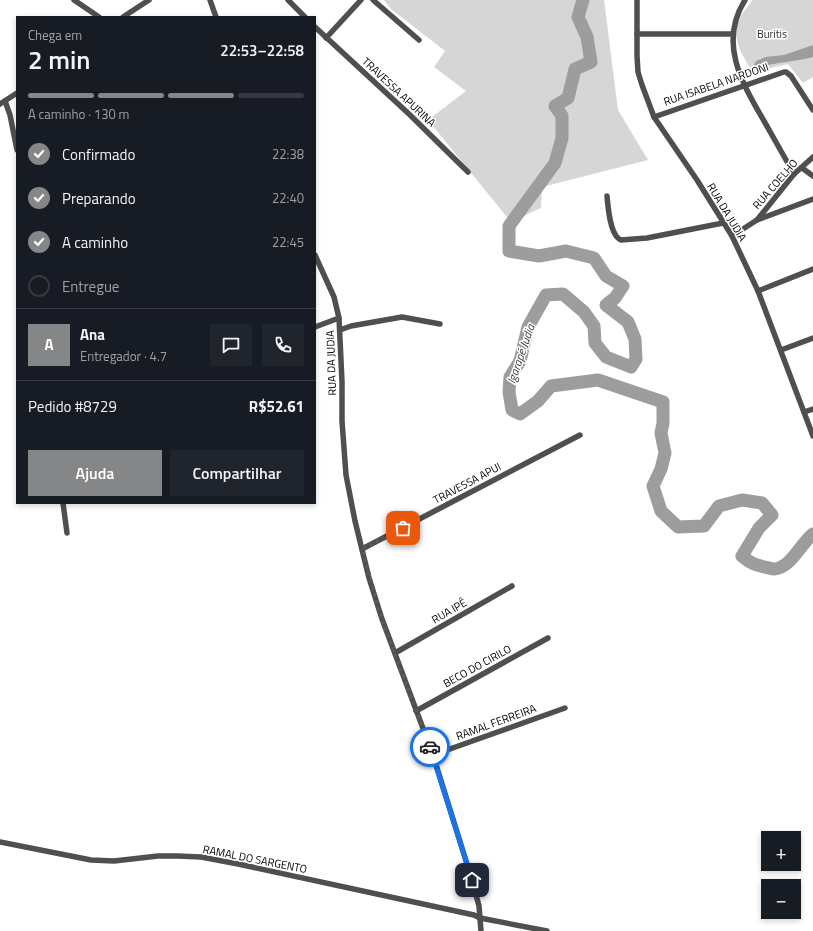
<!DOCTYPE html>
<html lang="pt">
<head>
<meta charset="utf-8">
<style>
	:root { --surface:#171b24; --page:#20242c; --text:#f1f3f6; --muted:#9ea1a6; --line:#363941; --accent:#858687 }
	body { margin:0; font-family:"Titillium Web",sans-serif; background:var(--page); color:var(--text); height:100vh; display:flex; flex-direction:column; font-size:15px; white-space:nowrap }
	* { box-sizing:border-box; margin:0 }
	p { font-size:13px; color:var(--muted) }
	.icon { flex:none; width:22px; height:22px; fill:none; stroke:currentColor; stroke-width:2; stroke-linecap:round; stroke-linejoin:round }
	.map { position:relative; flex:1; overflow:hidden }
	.drawer { position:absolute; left:16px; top:16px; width:300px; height:488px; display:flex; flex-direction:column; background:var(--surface); border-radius:0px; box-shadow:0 2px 6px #0003 }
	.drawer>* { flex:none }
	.tools { position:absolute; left:761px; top:831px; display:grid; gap:8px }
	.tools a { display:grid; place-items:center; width:40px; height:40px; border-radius:0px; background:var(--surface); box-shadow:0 2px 6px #0003; font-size:20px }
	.pin { position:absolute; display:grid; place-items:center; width:34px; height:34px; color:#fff; margin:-17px; border-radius:8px; box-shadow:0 2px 6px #0006 }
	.courier { position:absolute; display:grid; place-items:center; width:40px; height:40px; margin:-20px; border:3px solid #1a73e8; border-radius:50%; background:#fff; color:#222; box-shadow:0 1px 5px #0007 }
	.overview em { font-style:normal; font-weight:600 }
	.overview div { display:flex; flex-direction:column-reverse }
	.overview { display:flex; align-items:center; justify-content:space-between; height:68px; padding:0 12px }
	h1 { font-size:26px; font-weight:600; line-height:30px }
	.bar { display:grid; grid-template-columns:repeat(4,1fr); gap:6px 4px; align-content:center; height:48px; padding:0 12px }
	.bar i { height:5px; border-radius:3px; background:var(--line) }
	.bar .selected { background:var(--accent) }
	.bar p { grid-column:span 4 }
	.line { display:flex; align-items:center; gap:10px; padding:0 12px; border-top:1px solid var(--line) }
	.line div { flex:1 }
	.round { display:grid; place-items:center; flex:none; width:42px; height:42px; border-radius:0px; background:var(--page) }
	ol { padding:0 12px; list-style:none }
	li { display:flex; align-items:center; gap:12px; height:44px }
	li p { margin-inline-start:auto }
	li .icon { padding:4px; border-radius:50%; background:var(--accent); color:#fff; stroke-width:4 }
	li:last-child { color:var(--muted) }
	li i { width:22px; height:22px; border:2px solid var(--line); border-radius:50% }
	.cta { display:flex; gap:8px; margin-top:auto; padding:8px 12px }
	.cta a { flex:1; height:46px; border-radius:0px; background:var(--accent); color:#fff; font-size:16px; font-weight:600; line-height:46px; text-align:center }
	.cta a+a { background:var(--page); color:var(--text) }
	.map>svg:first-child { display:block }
	.green { fill:#d6d6d6 }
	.water { fill:#9d9d9d }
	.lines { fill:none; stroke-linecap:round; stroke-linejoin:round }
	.river { stroke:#9d9d9d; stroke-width:13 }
	.minor { stroke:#4f4f4f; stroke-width:5.5 }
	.done { stroke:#595959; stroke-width:4; stroke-dasharray:0 7.2 }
	.route { stroke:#1a73e8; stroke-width:5 }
	.labels { text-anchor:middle; stroke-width:3; stroke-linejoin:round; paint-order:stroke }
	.park-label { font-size:11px; fill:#2d2d2d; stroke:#fff }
	.street-label { font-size:11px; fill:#000; stroke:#fff }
	.water-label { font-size:12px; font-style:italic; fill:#3e3e3e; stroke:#fff }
</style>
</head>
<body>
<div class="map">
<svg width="813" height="931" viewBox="0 0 813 931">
	<rect width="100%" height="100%" fill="#fff"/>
	<g class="green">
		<path d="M384 0H604L618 110 648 160 542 187 541 208 511 222 428 120 466 91 434 67 445 51 391 9Z"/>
		<path d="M753 0H813V77L803 83 788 64 753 72C741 54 730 37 741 16 744 10 749 5 753 0Z"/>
	</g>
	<path class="water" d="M813 45V57C794 62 774 62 755 69L754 65 756 61 766 57 784 55Z"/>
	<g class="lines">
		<path class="river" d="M583 0 578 17 587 37 591 62 575 69 568 98 555 106 562 116V138L555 163 509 226V251L539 256 566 251 594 258 606 276 623 286 615 298 606 305 628 322 635 339 636 359 631 367 606 357 595 343 594 326 584 312 563 294 546 295 528 327 520 361 510 377 509 392 512 410 520 414 538 401 551 386 598 380 663 402V423L661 433 665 453 661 469 653 486 661 511 678 527 704 526 719 506 742 500 762 503 772 515 759 528 742 556C750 563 754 564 764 567 767 567 771 569 774 569 791 568 801 543 813 534"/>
		<g class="minor">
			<path d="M74 0 99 17"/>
			<path d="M210 0 216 17"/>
			<path d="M288 0 305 17"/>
			<path d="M373 0 419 40"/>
			<path d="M637 0V56L638 72 642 85 654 117 697 180 732 236 758 291 813 436"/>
			<path d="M745 0C718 43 742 83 764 121 774 139 784 156 794 174"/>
			<path d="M123 17 149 0"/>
			<path d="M315 27 409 114 468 172"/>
			<path d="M637 34H733"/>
			<path d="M326 38 361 0"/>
			<path d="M5 101 10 115 17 150"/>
			<path d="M0 104 17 93"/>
			<path d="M654 117 784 72H786L791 76 813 110"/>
			<path d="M802 168 813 176"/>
			<path d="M607 196C608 207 610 236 621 240L647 238 723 223"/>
			<path d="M757 220 813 199"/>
			<path d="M732 236 757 220 794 174 813 157"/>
			<path d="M315 255 334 297 339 318 342 382V421L346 475 355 521 369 578 382 619 433 755 472 880 479 906 481 931"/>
			<path d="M758 291 813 269"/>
			<path d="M315 327 339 318"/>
			<path d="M340 330 351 326 402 317 440 324"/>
			<path d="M781 350 813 338"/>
			<path d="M804 412 813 409"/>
			<path d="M63 503 67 533"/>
			<path d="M362 549 580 435"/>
			<path d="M395 653 512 586"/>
			<path d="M416 711 548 638"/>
			<path d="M433 755 565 708"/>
			<path d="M0 842 91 860 114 861 158 856H177L201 857 238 864 474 915 480 918 547 931"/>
		</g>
	</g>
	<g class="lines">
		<path class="done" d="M403 528 362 549 382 620 430 747"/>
		<path class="route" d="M430 747 472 880"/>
	</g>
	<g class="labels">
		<g class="park-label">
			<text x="772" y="38">Buritis</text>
		</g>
		<g class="street-label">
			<text transform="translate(716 84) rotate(-19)" y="4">RUA ISABELA NARDONI</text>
			<text transform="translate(399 92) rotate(43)" y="4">TRAVESSA APURINA</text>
			<text transform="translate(775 184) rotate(-49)" y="4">RUA COELHO</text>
			<text transform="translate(727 212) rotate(59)" y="4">RUA DA JUDIA</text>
			<text transform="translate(331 363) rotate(-92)" y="4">RUA DA JUDIA</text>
			<text transform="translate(467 483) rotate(-28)" y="4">TRAVESSA APUI</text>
			<text transform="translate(449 611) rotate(-30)" y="4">RUA IPÊ</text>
			<text transform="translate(477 666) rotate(-29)" y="4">BECO DO CIRILO</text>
			<text transform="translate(496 722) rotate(-20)" y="4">RAMAL FERREIRA</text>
			<text transform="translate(255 859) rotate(11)" y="4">RAMAL DO SARGENTO</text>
		</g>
		<g class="water-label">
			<text transform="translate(521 354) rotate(-71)" y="4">Igarapé Judia</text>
		</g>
	</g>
</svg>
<div class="tools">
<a>+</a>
<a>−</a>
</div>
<div class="pin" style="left:403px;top:528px;background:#ea580c"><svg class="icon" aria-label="bag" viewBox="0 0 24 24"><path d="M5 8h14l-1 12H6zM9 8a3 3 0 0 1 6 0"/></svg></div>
<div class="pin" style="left:472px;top:880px;background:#1f2937"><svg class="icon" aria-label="home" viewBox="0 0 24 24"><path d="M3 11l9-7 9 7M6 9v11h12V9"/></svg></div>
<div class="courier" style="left:430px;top:747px"><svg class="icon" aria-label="car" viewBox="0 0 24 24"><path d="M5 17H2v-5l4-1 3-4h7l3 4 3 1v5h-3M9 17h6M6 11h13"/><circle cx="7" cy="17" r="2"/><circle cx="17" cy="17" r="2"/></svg></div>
<section class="drawer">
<div class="overview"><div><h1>2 min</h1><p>Chega em</p></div><em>22:53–22:58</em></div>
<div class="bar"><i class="selected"></i><i class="selected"></i><i class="selected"></i><i></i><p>A caminho · 130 m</p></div>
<ol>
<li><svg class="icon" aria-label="check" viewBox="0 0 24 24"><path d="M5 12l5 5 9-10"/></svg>Confirmado<p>22:38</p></li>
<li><svg class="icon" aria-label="check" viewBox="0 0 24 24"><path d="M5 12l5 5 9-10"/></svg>Preparando<p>22:40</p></li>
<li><svg class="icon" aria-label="check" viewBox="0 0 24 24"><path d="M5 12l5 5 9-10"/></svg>A caminho<p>22:45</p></li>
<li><i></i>Entregue</li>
</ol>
<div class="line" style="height:72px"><b class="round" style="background:var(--accent);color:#fff">A</b><div><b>Ana</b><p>Entregador · 4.7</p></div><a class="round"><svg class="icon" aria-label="chat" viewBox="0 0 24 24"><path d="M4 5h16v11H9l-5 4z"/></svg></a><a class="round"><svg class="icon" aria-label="phone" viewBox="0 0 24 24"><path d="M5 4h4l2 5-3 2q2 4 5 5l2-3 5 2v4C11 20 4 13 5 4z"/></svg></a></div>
<div class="line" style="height:52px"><div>Pedido #8729</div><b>R$52.61</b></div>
<div class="cta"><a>Ajuda</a><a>Compartilhar</a></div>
</section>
</div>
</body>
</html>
